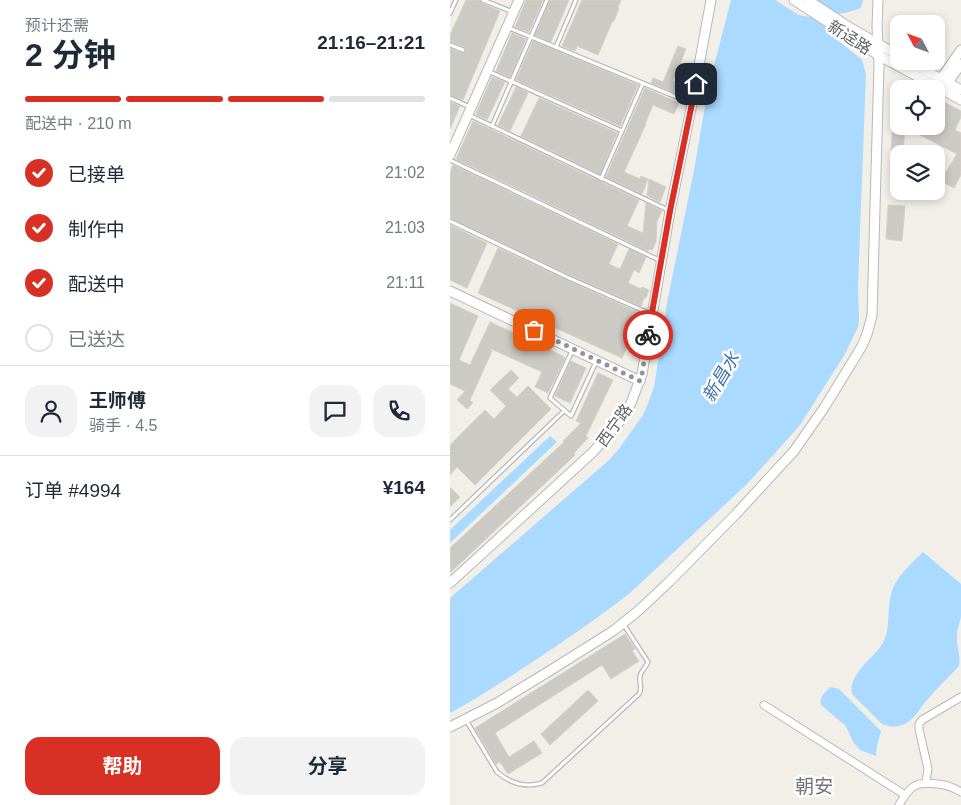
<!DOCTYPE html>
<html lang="zh">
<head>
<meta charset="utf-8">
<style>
	:root { --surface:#fff; --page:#f2f2f3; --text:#1f2937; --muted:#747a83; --line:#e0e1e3; --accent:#d93025 }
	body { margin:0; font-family:Arial,"Noto Sans SC",sans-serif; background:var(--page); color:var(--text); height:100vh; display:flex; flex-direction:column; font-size:19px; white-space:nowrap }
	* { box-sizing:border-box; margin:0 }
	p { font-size:16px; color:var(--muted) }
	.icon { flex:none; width:28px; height:28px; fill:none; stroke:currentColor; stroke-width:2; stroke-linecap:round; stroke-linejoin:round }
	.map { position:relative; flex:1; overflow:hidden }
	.drawer { display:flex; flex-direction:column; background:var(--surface); width:450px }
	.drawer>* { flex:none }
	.needle { width:32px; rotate:311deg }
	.buttons { position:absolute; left:440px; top:15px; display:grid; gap:10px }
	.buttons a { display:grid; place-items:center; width:55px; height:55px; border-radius:10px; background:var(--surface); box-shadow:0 2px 8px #0003; font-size:25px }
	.pin { position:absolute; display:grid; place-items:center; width:42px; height:42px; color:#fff; margin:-21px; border-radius:10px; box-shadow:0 2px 8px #0006 }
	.courier { position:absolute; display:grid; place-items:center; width:50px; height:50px; margin:-25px; border:4px solid #d93025; border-radius:50%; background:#fff; color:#222; box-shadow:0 1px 6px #0007 }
	.overview em { font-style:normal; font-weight:700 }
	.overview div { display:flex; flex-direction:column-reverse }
	.overview { display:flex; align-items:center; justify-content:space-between; height:85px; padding:0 25px }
	h1 { font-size:32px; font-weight:700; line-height:38px }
	.bar { display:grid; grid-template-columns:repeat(4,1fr); gap:8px 5px; align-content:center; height:60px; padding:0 25px }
	.bar i { height:6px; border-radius:4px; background:var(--line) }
	.bar .current { background:var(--accent) }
	.bar p { grid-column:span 4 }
	.line { display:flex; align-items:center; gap:12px; padding:0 25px; border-top:1px solid var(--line) }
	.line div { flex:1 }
	.round { display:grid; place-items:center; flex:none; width:52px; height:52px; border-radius:15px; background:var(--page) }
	ol { padding:0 25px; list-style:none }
	li { display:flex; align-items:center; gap:15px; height:55px }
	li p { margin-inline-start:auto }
	li .icon { padding:5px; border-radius:50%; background:var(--accent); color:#fff; stroke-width:4 }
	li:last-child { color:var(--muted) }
	li i { width:28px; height:28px; border:2px solid var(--line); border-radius:50% }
	.primary-button { display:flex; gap:10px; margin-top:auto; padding:10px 25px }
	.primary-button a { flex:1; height:58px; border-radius:15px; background:var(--accent); color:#fff; font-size:20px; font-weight:700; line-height:58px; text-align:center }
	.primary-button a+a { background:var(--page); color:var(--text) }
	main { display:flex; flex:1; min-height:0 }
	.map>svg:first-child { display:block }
	.water { fill:#aadaff }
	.building { fill:#cccac5; stroke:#d6d1c6 }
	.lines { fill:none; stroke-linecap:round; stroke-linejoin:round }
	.service-casing { stroke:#b5b8bc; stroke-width:5.5 }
	.minor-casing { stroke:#b5b8bc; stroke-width:9 }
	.tertiary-casing { stroke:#b5b8bc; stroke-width:11 }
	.service { stroke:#fff; stroke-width:3 }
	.minor { stroke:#fff; stroke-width:7 }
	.tertiary { stroke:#fff; stroke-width:9 }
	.done { stroke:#929495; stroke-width:5; stroke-dasharray:0 9 }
	.route { stroke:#d93025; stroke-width:6 }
	.labels { text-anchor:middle; stroke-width:5; stroke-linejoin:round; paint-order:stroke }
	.street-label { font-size:16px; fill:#5f6368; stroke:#fff }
	.water-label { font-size:18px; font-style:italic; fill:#4174aa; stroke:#fff }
	.quarter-label { font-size:19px; fill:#70757a; stroke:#fff }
</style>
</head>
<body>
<main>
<section class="drawer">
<div class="overview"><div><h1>2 分钟</h1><p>预计还需</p></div><em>21:16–21:21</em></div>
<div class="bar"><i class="current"></i><i class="current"></i><i class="current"></i><i></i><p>配送中 · 210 m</p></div>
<ol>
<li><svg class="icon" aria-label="check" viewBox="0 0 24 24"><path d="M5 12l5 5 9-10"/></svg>已接单<p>21:02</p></li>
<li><svg class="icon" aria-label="check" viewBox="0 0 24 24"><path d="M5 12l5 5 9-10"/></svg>制作中<p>21:03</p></li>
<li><svg class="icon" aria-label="check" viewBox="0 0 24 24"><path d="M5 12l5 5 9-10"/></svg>配送中<p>21:11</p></li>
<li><i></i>已送达</li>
</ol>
<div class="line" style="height:90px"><a class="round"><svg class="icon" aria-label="person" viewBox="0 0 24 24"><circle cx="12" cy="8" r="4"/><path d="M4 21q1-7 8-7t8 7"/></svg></a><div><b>王师傅</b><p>骑手 · 4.5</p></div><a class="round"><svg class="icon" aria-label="chat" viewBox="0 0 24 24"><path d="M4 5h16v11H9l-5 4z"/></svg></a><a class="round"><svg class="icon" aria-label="phone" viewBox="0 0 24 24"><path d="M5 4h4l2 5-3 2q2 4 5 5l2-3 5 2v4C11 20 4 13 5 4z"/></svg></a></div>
<div class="line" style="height:65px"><div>订单 #4994</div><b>¥164</b></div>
<div class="primary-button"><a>帮助</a><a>分享</a></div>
</section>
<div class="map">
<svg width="511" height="805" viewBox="0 0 511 805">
	<rect width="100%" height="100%" fill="#f1efe8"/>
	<g class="water">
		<path d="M281 0H325L349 15 359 17 362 16 369 0H413L411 7 409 9 395 13 384 14 377 24 376 28 380 34 412 60 416 74 408 285 409 319 408 327 395 354 350 425 327 451 296 485 181 592C147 619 111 643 75 667 50 683 26 699 0 713V598L158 461 168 450 193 415 199 401 204 387 217 303 244 170 258 89Z"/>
		<path d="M100 436 107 442 0 543V530Z"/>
		<path d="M473 552 511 584C511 595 511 606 511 616 510 623 507 629 507 635 506 647 511 653 509 666 498 678 486 689 476 701 470 708 466 717 458 722 450 727 440 728 432 724L402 694C398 675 421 660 431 646 442 630 436 609 442 591 446 577 463 562 473 552Z"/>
		<path d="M380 687 389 689 431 731 427 746 426 756 410 750 403 742 396 726 371 705C369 696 375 693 380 687Z"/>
	</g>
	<g class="building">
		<path d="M16 0H30L32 3 50 11 13 100 0 95V49L13 53 16 52V49L14 47 0 42V35Z"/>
		<path d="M76 0H93L79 32 65 27Z"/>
		<path d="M100 0H119L101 42 85 35Z"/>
		<path d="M132 0H171L168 7 169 8 164 21 162 22 148 55 127 46 125 51 112 46Z"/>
		<path d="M62 33 76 39 60 77 46 71Z"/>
		<path d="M83 41 188 85 170 126 66 80Z"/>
		<path d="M228 46 236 49 223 81 229 83 225 93 201 83 203 78 213 82Z"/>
		<path d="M42 77 55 82 37 120 26 114Z"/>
		<path d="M66 87 78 93 60 131 48 125Z"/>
		<path d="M195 88 229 103 224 114 203 105 195 124H196L174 172 190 179 191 176 198 179 192 194 156 177Z"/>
		<path d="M89 98 167 133 150 174 71 136Z"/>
		<path d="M486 98 511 111V117L505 130 511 133V175L504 188 486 178V167L496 172 507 154 466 133 469 126H486Z"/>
		<path d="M0 102 10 106 0 129Z"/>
		<path d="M444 105 449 106V126H455L453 154H449V170H440Z"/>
		<path d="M23 121 189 200 177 226 193 233 196 203 212 211 207 221 206 242 202 250 199 249 198 251 6 159Z"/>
		<path d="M3 165 168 244 159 264 170 269 179 249 196 257 189 273 184 270 178 283 191 289 192 287 199 290 196 298H194L191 306 120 275 0 218V173Z"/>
		<path d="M199 179 216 187 210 202 197 196Z"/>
		<path d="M438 205 455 206 452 241 436 239Z"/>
		<path d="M0 225 37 243 17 288 0 280Z"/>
		<path d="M48 248 118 281 192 314 172 358 28 293Z"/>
		<path d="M0 303 28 316 9 360 20 365 40 322 113 356V357L115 358 98 393 85 387 92 372 39 348 42 351 20 400 23 403 17 409 7 400 15 391 0 384Z"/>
		<path d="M121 361 136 368 120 403 105 396Z"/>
		<path d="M61 370 69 378 58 389 67 397 78 386 101 409 25 485 7 467 0 475V445L35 410 44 419 56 406 40 390Z"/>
		<path d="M148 373 163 380 136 436 138 438 124 453 125 455 0 573V548L114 442 113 441 131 423 126 421Z"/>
		<path d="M0 487 10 497 0 507Z"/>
		<path d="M175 634 185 649 182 651 189 661 161 679 152 665 45 733 59 757 84 741 92 753 58 774 50 762 46 764 25 728Z"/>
		<path d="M138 690 148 701 100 745 91 734Z"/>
	</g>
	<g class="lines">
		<defs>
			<g id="service">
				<path d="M33 0 63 12"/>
				<path d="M0 13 6 0"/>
				<path d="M57 27 241 103"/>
				<path d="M0 45 13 50"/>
				<path d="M106 47 126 0"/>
				<path d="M38 71 172 131"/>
				<path d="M0 98 20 107"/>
				<path d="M19 115 218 210"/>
				<path d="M42 126 97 0"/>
				<path d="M0 160 209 260"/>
				<path d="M151 179 193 83"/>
				<path d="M0 221 119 278 201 314"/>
				<path d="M123 349 100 398 121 416 146 362"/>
				<path d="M0 520 114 411"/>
				<path d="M16 720 47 772C61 784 75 788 92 783L189 694C193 688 189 684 190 677 190 671 196 668 198 662L174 625"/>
			</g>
			<g id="minor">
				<path d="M314 705 455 795"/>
				<path d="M476 782 478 769 469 729V724L472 720 511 697"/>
				<path d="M449 805C460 786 465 781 488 784 497 785 503 787 511 792"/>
			</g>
			<g id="tertiary">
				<path d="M344 0 428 55 511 100"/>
				<path d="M358 0 399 27 449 56"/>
				<path d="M458 61 511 90"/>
				<path d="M488 83 511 50"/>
				<path d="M494 88 511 64"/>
				<path d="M0 155 69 0"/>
				<path d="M0 291 190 381"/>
				<path d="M0 583 143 452 168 424 181 403 192 374 220 211 242 104 261 0"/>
				<path d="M0 727 47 703 101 670 163 631 188 611 219 582 286 514 344 451 374 408 412 346 417 334 422 316 429 65 427 27 428 0"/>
			</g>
		</defs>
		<use href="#service" class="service-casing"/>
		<use href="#minor" class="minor-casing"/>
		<use href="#tertiary" class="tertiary-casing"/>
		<use href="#service" class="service"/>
		<use href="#minor" class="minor"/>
		<use href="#tertiary" class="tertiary"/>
	</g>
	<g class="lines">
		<path class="done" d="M84 330 190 381 192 374 198 335"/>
		<path class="route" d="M198 335 220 211 246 84"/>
	</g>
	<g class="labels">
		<g class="street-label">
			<text transform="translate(400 37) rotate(33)" y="6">新迳路</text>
			<text transform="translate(164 425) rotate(-54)" y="6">西宁路</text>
		</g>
		<g class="water-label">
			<text transform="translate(271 377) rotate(-59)" y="6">新昌水</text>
		</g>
		<g class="quarter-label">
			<text x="364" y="793">朝安</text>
		</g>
	</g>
</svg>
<div class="buttons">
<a><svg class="needle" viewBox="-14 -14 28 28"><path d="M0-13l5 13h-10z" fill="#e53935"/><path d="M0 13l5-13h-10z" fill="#747a83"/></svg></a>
<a><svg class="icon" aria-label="locate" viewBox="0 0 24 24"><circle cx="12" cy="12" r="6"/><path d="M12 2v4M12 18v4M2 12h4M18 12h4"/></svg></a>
<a><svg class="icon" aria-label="layers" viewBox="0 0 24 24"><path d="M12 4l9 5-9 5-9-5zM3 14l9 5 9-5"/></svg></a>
</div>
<div class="pin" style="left:84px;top:330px;background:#ea580c"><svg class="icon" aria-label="bag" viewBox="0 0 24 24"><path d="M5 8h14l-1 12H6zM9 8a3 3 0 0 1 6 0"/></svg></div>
<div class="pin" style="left:246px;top:84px;background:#1f2937"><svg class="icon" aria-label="home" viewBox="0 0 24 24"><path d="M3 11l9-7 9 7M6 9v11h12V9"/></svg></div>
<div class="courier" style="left:198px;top:335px"><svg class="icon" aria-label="bike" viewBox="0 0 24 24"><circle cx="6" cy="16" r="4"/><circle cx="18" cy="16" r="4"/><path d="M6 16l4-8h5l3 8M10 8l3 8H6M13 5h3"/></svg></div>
</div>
</main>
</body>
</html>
